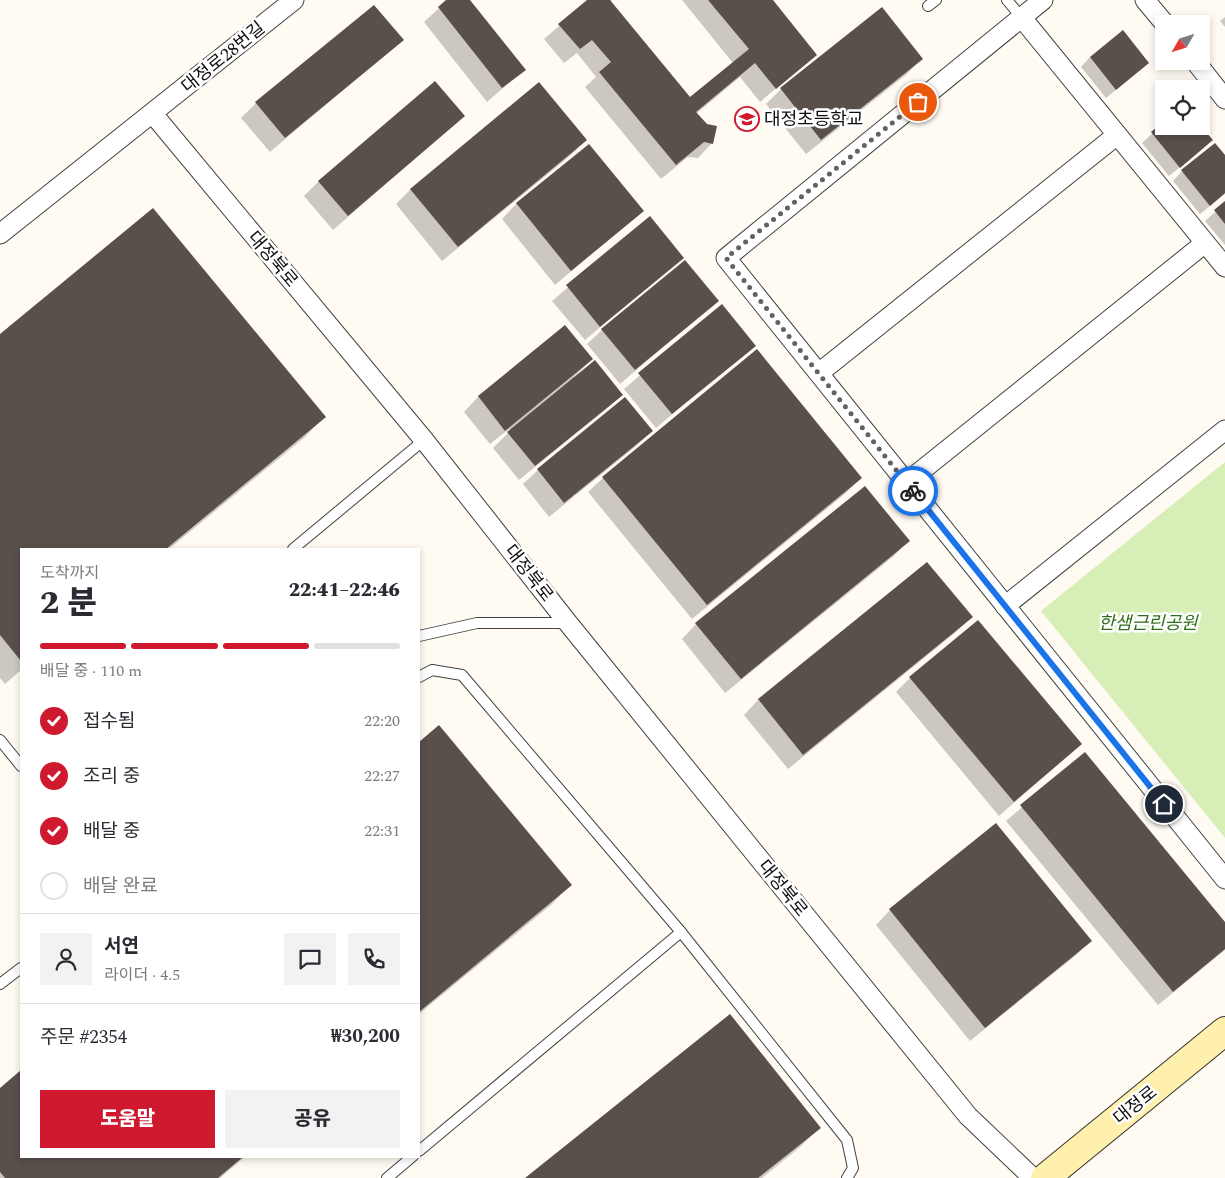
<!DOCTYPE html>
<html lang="ko">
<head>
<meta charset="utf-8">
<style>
	:root { --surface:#fff; --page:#f2f2f3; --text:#2b2b33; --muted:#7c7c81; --line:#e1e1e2; --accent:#ce192f }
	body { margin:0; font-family:Spectral,"Noto Sans KR",serif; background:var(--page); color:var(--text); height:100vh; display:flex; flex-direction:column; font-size:19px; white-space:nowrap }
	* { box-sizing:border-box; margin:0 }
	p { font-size:16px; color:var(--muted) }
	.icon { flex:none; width:28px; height:28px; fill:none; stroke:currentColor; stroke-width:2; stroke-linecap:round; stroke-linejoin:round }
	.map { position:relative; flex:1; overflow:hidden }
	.side { position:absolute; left:20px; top:548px; width:400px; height:610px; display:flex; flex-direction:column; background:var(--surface); border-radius:0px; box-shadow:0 2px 8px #0003 }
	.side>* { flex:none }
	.needle { width:32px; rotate:231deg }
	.tools { position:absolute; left:1155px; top:15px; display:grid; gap:10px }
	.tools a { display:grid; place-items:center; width:55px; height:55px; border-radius:0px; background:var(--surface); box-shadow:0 2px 8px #0003; font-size:25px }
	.pin { position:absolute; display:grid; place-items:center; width:42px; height:42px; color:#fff; margin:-21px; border:2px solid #fff; border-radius:50%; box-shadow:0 1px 5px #0007 }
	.courier { position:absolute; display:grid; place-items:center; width:50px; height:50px; margin:-25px; border:4px solid #1a73e8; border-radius:50%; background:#fff; color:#222; box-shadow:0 1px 6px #0007 }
	.overview em { font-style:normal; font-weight:800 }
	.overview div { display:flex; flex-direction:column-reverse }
	.overview { display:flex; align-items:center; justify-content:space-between; height:85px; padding:0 20px }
	h1 { font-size:32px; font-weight:800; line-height:38px }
	.bar { display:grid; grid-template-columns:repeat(4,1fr); gap:8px 5px; align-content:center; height:60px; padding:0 20px }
	.bar i { height:6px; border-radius:4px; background:var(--line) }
	.bar .on { background:var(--accent) }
	.bar p { grid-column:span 4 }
	.line { display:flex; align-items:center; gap:12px; padding:0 20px; border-top:1px solid var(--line) }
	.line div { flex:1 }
	.round { display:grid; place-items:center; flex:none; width:52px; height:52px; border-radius:0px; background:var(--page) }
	ol { padding:0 20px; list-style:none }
	li { display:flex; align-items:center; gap:15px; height:55px }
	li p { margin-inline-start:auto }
	li .icon { padding:5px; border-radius:50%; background:var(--accent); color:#fff; stroke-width:4 }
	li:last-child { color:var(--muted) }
	li i { width:28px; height:28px; border:2px solid var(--line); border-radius:50% }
	.cta { display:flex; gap:10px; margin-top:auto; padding:10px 20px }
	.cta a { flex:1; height:58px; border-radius:0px; background:var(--accent); color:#fff; font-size:20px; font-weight:800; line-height:58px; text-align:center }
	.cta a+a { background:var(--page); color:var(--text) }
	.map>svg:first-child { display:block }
	.green { fill:#d7eeb7 }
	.shadow { fill:#0003 }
	.building { fill:#594f4b }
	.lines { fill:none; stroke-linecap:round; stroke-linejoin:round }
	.lane-casing { stroke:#424242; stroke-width:12 }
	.street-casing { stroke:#424242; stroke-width:21 }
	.secondary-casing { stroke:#313131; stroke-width:30 }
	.lane { stroke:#fff; stroke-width:10 }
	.street { stroke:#fff; stroke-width:19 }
	.secondary { stroke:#fff0ad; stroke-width:28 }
	.done { stroke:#63625e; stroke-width:5; stroke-dasharray:0 9 }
	.route { stroke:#1a73e8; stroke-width:6 }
	.labels { text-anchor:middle; stroke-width:5; stroke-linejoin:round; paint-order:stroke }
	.street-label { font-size:18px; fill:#0f0f0f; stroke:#fff }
	.poi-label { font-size:18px; fill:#0f0f0f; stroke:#fff; text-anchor:start }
	.park-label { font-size:18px; font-style:italic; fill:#316e18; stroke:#fff }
</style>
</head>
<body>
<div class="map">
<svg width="1225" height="1178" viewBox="0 0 1225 1178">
	<rect width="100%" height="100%" fill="#fffbf2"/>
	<path class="green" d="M1225 462V838L1041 611Z"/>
	<g class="shadow">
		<path d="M448 0H469L524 70 487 102 424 22Z"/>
		<path d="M589 0H612L610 2 689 99 733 63 682 0H771L816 54 760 102 740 77 696 114 712 143 698 158 688 157 661 179 585 87 596 77 577 53 564 63 544 39Z"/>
		<path d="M882 9 921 59 907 74 806 154 766 104 781 89Z"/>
		<path d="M1225 17V27L1220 21Z"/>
		<path d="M402 40 270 152 241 118 256 103Z"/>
		<path d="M1090 57 1148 63 1106 98 1081 67Z"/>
		<path d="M539 84 586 140 571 155 442 261 396 204 410 190Z"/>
		<path d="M464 116 333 230 304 196 319 181Z"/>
		<path d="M1164 123V126L1201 150 1169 176 1142 143Z"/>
		<path d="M589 146 642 211 555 285 502 219 516 204Z"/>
		<path d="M1225 157V194L1200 214 1173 181 1182 171Z"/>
		<path d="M1225 203V245L1205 221Z"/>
		<path d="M650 218 682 258 585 340 552 301Z"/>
		<path d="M717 301 620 384 587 344 602 330Z"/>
		<path d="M721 306 754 345 656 428 624 389Z"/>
		<path d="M565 327 592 359 574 377 621 395 606 409 519 480 493 448 511 430 509 429 490 444 464 412 478 397Z"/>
		<path d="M0 336 324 417 305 437 169 549H21V670L5 684 0 678Z"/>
		<path d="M651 431 636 446 549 517 523 484 538 470Z"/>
		<path d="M603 478H861L846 493 692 619 588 492Z"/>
		<path d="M908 541 894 556 725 693 682 639 696 624Z"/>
		<path d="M927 564 971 617 956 632 788 769 744 715 758 700Z"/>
		<path d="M910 678 1081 744 999 816 896 692Z"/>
		<path d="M439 727 570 885 551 905 419 1014V743Z"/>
		<path d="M1085 753 1225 924V950L1158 1005 1006 821Z"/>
		<path d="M890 910 1090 941 1075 956 970 1041 876 925Z"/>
		<path d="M21 1072V1156H246L220 1178H0V1090Z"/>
		<path d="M819 1128 800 1147 762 1178H527Z"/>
	</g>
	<g class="building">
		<path d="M446 0H470L526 70 502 88 438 7Z"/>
		<path d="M587 0H610L690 97 749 49 708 0H773L817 55 776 89 755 63 696 112 707 124 717 126 713 144 704 142 676 165 599 72 611 62 592 40 580 49 558 24Z"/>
		<path d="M374 5 404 40 285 138 255 102Z"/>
		<path d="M882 7 923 59 821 140 780 88Z"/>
		<path d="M1123 30 1149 63 1116 90 1090 57Z"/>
		<path d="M435 81 465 116 348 216 318 181Z"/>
		<path d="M539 82 587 140 458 247 410 189Z"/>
		<path d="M1164 121V126H1201L1213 140 1180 168 1151 132Z"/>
		<path d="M1215 143 1225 155V193L1210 206 1181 170Z"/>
		<path d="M589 144 644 211 571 271 516 203Z"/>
		<path d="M1225 201V224L1214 210Z"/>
		<path d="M153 208 326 417 166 549H21V661L0 635V334Z"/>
		<path d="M650 216 684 258 600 327 566 285Z"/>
		<path d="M685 260 719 301 635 370 601 329Z"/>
		<path d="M722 304 756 346 672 414 638 373Z"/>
		<path d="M565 325 593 359 505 431 478 396Z"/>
		<path d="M757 349 862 478 707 605 602 477Z"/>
		<path d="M595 360 623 395 535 466 507 432Z"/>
		<path d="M625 397 653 431 564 503 537 469Z"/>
		<path d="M865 486 910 541 741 679 695 623Z"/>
		<path d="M927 562 973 617 803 755 758 699Z"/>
		<path d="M978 620 1082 744 1014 802 909 677Z"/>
		<path d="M439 725 572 885 419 1012V742Z"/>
		<path d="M1085 752 1225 922V949L1173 992 1020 805Z"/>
		<path d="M996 823 1092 941 985 1028 889 909Z"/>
		<path d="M730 1014 821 1128 758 1178H525Z"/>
		<path d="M21 1070V1156H244L218 1178H5L0 1172V1088Z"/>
	</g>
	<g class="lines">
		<defs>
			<g id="lane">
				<path d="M1007 0 1022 18"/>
				<path d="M928 6 936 0"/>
				<path d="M293 549 424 440"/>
				<path d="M419 636 477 623H568"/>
				<path d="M419 677 432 670 462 675 681 932 419 1151"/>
				<path d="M0 740 21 766"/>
				<path d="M681 932 847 1140 853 1168 847 1178"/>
				<path d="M0 984 21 968"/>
				<path d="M387 1178 413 1156"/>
			</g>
			<g id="street">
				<path d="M1043 0 726 258 1225 879"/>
				<path d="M1145 0 1165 24"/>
				<path d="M1022 18 1225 267"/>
				<path d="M1195 61 1225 99"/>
				<path d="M153 114 424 440 568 623 968 1116 1033 1178"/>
				<path d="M0 234 294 0"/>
				<path d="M819 373 1117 135"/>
				<path d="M906 483 1205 243"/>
				<path d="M1005 606 1225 430"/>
			</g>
			<path id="secondary" d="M1045 1178 1225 1031"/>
		</defs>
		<use href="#lane" class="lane-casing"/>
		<use href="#street" class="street-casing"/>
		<use href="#secondary" class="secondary-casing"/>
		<use href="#lane" class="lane"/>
		<use href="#street" class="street"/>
		<use href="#secondary" class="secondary"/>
	</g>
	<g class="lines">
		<path class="done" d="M913 491 726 258 918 102"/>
		<path class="route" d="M913 491 1164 804"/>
	</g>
	<defs>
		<symbol id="school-ring" viewBox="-11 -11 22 22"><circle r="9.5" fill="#fff" stroke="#ce192f" stroke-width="1.5"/><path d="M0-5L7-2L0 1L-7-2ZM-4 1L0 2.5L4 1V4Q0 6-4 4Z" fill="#ce192f"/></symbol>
	</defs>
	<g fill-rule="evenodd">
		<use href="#school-ring" x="733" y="105" width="28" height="28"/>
	</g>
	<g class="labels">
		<g class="street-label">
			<text transform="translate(223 57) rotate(-39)" y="6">대정로28번길</text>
			<text transform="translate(273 259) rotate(50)" y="6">대정북로</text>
			<text transform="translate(529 573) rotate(52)" y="6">대정북로</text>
			<text transform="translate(783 888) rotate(51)" y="6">대정북로</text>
			<text transform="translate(1135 1105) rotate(-39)" y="6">대정로</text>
		</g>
		<g class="poi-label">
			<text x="764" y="125">대정초등학교</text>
		</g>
		<g class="park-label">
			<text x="1148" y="629">한샘근린공원</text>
		</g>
	</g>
</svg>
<div class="tools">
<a><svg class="needle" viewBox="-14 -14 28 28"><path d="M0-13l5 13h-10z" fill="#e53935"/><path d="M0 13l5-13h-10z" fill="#7c7c81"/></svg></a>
<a><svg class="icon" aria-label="locate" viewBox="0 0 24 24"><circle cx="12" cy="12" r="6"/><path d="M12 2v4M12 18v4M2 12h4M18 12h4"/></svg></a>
</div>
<div class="pin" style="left:918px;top:102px;background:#ea580c"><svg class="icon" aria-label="bag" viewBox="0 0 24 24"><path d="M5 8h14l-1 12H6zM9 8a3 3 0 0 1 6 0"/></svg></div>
<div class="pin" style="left:1164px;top:804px;background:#1f2937"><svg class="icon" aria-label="home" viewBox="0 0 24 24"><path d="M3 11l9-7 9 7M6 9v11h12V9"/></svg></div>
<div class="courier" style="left:913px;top:491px"><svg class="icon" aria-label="bike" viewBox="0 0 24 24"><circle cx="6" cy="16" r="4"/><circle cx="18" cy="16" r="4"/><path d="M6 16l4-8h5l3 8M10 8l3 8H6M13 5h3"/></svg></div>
<section class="side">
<div class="overview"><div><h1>2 분</h1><p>도착까지</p></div><em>22:41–22:46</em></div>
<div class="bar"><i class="on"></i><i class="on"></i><i class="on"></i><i></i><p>배달 중 · 110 m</p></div>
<ol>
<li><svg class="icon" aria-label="check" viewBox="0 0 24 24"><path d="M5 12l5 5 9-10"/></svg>접수됨<p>22:20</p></li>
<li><svg class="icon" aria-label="check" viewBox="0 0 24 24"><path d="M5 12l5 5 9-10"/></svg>조리 중<p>22:27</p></li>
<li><svg class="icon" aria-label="check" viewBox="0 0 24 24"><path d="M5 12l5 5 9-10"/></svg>배달 중<p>22:31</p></li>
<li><i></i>배달 완료</li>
</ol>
<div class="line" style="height:90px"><a class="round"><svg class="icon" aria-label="person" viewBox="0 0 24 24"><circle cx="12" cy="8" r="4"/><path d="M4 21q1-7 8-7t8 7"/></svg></a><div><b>서연</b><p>라이더 · 4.5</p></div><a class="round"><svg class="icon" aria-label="chat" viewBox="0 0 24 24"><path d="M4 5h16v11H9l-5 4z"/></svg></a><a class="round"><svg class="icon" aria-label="phone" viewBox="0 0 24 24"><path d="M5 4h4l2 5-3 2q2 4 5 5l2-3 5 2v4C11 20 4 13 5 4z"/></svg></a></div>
<div class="line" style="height:65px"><div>주문 #2354</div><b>₩30,200</b></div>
<div class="cta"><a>도움말</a><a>공유</a></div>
</section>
</div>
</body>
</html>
